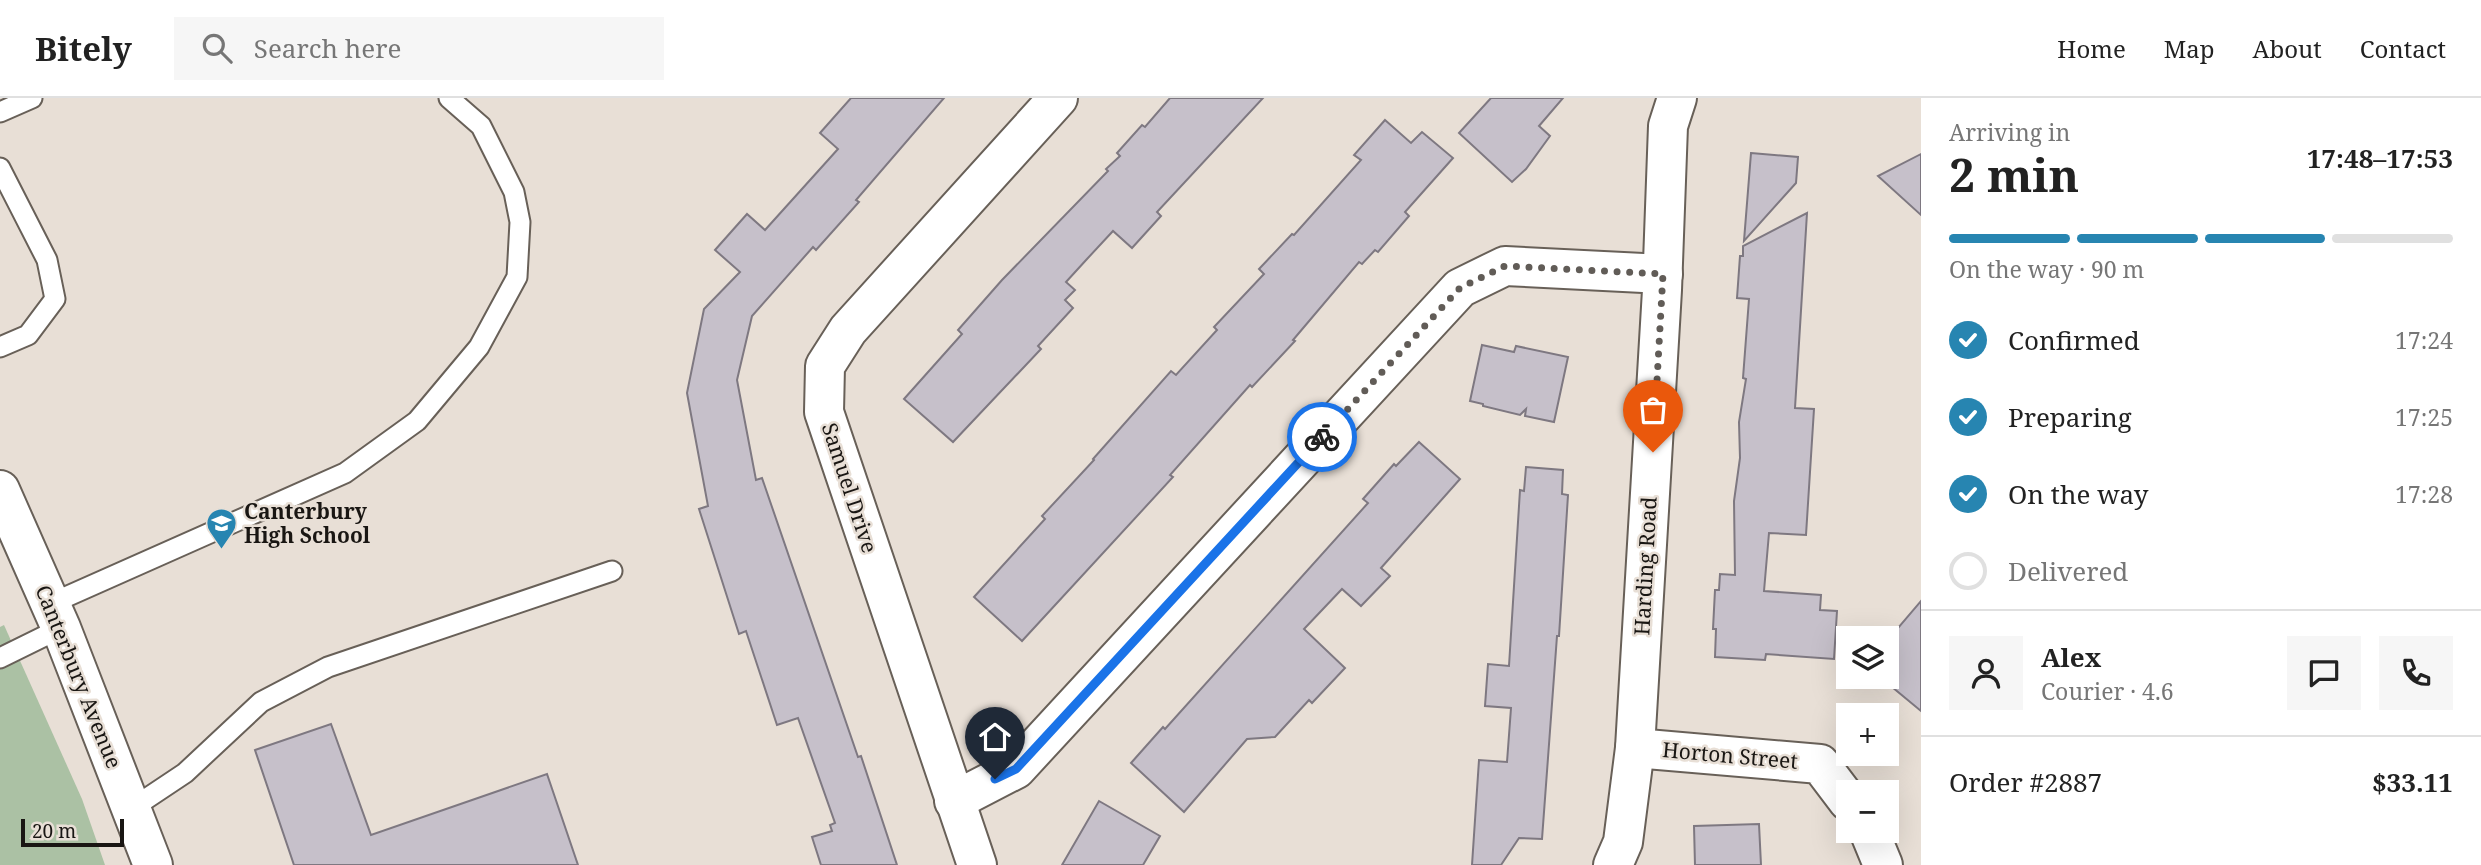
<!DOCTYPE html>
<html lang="en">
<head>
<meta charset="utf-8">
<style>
	:root { --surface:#fff; --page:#f6f6f6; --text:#222; --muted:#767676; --line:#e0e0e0; --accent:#2785b1 }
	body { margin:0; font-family:"Noto Serif",serif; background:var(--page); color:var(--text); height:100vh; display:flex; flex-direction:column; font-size:26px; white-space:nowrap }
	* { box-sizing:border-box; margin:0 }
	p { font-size:23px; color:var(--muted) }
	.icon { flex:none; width:38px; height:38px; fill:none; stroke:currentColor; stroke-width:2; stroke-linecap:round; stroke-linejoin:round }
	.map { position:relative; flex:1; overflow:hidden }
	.sheet { display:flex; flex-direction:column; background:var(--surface); width:560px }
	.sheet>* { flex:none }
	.fabs { position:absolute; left:1836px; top:528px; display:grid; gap:14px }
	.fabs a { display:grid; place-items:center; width:63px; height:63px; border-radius:0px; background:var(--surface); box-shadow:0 7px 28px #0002; font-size:35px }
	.scale { position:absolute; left:21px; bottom:18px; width:103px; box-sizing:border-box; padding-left:7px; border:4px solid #191613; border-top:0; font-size:19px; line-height:24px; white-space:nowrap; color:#191613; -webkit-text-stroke:5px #e8dfd6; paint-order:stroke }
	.pin { position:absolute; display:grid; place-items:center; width:60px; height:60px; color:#fff; margin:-72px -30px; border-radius:50% 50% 50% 0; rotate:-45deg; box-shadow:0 0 7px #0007 }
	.pin .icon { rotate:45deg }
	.courier { position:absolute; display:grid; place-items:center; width:70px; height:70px; margin:-35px; border:5px solid #1a73e8; border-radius:50%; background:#fff; color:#222; box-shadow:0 2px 9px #0007 }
	.summary em { font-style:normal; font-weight:700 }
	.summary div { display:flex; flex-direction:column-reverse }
	.summary { display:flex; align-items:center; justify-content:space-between; height:119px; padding:0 28px }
	h1 { font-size:46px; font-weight:700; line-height:52px }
	.bar { display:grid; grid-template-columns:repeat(4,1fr); gap:10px 7px; align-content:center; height:84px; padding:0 28px }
	.bar i { height:9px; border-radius:5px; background:var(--line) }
	.bar .selected { background:var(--accent) }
	.bar p { grid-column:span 4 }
	.line { display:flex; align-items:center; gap:18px; padding:0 28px; border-top:2px solid var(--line) }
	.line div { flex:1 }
	.round { display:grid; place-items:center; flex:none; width:74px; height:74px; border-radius:0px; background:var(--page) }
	ol { padding:0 28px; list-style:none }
	li { display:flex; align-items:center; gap:21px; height:77px }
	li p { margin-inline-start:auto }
	li .icon { padding:7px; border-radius:50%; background:var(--accent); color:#fff; stroke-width:4 }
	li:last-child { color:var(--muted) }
	li i { width:38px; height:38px; border:4px solid var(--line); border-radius:50% }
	header { display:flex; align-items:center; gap:42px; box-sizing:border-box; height:98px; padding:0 35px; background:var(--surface); border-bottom:2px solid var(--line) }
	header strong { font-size:33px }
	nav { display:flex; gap:38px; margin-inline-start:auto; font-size:24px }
	.search { width:490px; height:63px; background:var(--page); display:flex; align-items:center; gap:18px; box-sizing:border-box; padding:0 24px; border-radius:0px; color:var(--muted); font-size:26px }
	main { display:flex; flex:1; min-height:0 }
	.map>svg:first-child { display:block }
	.green { fill:#abc1a4 }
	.building { fill:#c6c0ca; stroke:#7e7881; stroke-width:2 }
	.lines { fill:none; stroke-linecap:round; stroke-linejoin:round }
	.service-casing { stroke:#686058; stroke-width:23 }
	.minor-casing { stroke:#686058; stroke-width:42 }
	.tertiary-casing { stroke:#686058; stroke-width:42 }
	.service { stroke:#fff; stroke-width:19 }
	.minor { stroke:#fff; stroke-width:38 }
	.tertiary { stroke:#fff; stroke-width:38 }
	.done { stroke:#615c57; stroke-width:7; stroke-dasharray:0 12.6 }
	.route { stroke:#1a73e8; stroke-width:9 }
	.labels { text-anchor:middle; stroke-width:5; stroke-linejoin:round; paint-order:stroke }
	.street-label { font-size:21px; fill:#191613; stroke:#e8dfd6 }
	.poi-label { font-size:21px; font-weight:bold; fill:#191613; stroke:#e8dfd6; text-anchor:start }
</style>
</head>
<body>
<header>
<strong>Bitely</strong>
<div class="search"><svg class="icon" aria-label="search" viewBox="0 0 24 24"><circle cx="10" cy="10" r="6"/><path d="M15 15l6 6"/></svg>Search here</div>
<nav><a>Home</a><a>Map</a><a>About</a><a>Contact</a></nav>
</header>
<main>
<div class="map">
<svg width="1921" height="767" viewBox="0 0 1921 767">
	<rect width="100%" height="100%" fill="#e8dfd6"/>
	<path class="green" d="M4 527 82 701 105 767H0V529Z"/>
	<g class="building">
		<path d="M851 0H944L856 102 859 104 816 152 813 149 752 218 737 282 756 382 762 380 858 659 861 658 897 767H821L812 739 832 733 830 727 835 725 798 620 777 627 746 533 739 536 699 411 708 408 687 295 704 211 740 174 715 152 747 116 765 132 838 51 820 35Z"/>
		<path d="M1170 0H1263L1157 114 1161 118 1132 150 1113 133 1087 161 1066 184 1075 192 1065 202 1073 210 1038 248 1041 251 953 344 904 301 962 236 958 232 1002 182 1108 73 1106 71 1120 58 1117 55 1142 27 1145 29Z"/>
		<path d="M1491 0H1563L1539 28 1550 38 1526 71 1512 84 1459 35Z"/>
		<path d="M1385 22 1411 45 1422 34 1453 60 1405 114 1409 118 1378 154 1375 152 1362 166 1359 164 1293 242 1295 243 1252 289 1250 287 1170 377 1173 379 1022 543 974 499 1045 421 1042 418 1094 362 1093 361 1171 273 1176 277 1217 232 1214 229 1264 176 1259 171 1292 136 1294 137 1361 62 1354 57Z"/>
		<path d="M1751 55 1798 59 1796 85 1744 143Z"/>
		<path d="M1921 56V117L1878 78Z"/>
		<path d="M1807 115 1795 310 1814 311 1806 437 1769 435 1764 493 1821 497 1820 512 1837 513 1834 561 1766 556 1765 562 1715 559 1716 531H1713L1715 492H1719L1720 476 1735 477 1734 403 1740 360 1739 324 1746 281 1743 280 1749 201 1737 200 1740 158H1743V148Z"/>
		<path d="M1482 247 1514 254 1516 248 1568 259 1554 324 1525 318 1526 311 1520 317 1483 308V306L1470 303Z"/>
		<path d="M1419 344 1460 381 1381 470 1390 478 1361 508 1342 491 1304 531 1345 570 1312 605 1309 602 1275 639 1247 641 1184 714 1131 665 1163 629 1165 631 1368 405 1363 401 1394 366 1396 368Z"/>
		<path d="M1526 369 1563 372 1562 396 1568 397 1559 538H1557L1542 741 1519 740 1501 767H1472L1479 662 1507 664 1511 610 1485 608 1488 566 1509 568 1520 392 1524 393Z"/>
		<path d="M1921 503V613L1886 584V544Z"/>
		<path d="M331 626 371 737 547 676 578 767H294L255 652Z"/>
		<path d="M1099 703 1160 738 1143 767H1062Z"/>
		<path d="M1759 726 1761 767H1695L1694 728Z"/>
	</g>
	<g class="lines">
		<defs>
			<g id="service">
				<path d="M0 14 32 0"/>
				<path d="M0 70 47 162 55 201 28 237 0 249"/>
				<path d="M50 506 345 375 417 323 479 249 517 179 520 124 514 94 481 28 449 0"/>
				<path d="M0 560 61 530"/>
				<path d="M131 711 185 675 261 604 328 569 612 473"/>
			</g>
			<g id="minor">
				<path d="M1635 650 1820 666 1848 703"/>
				<path d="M954 703 1016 671 1460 190 1505 168 1663 176"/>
				<path d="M1869 733 1883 767"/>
				<path d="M977 767 824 314 825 268 848 232 1058 0"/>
				<path d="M1613 767 1623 744 1635 650 1662 192 1668 28 1677 0"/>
			</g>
			<path id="tertiary" d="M0 392 61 530 153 767"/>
		</defs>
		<use href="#service" class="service-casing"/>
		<use href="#minor" class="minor-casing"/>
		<use href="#tertiary" class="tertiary-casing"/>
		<use href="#service" class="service"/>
		<use href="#minor" class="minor"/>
		<use href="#tertiary" class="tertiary"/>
	</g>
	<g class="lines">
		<path class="done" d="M1322 339 1460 190 1505 168 1663 176 1653 354"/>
		<path class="route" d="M995 681 1016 671 1322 339"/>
	</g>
	<defs>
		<symbol id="school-pin" viewBox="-11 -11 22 30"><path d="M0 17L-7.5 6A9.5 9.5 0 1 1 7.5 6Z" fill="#2785b1" stroke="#e8dfd6"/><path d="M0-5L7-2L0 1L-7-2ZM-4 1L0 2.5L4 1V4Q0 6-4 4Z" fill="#fff"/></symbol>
	</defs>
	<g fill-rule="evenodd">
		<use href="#school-pin" x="204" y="408" width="35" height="47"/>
	</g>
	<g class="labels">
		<g class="street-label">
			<text transform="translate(849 390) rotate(72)" y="7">Samuel Drive</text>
			<text transform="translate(1646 468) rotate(-87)" y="7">Harding Road</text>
			<text transform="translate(78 579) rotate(68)" y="7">Canterbury Avenue</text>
			<text transform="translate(1730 658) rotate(5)" y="7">Horton Street</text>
		</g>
		<g class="poi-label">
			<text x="244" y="421">Canterbury<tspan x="244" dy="24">High School</tspan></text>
		</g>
	</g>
</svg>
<div class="fabs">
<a><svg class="icon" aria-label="layers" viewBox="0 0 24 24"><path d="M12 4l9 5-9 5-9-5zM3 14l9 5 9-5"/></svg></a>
<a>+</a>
<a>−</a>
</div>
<div class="scale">20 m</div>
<div class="pin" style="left:1653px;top:354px;background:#ea580c"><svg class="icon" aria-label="bag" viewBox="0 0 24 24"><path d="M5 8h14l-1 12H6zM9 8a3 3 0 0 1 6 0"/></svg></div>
<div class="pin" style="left:995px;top:681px;background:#1f2937"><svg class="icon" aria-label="home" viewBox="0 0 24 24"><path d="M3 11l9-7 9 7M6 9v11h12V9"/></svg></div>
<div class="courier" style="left:1322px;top:339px"><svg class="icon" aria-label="bike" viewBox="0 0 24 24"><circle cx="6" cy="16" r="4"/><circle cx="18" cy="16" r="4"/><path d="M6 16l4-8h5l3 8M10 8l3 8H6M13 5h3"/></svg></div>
</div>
<section class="sheet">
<div class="summary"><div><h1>2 min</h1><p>Arriving in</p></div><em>17:48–17:53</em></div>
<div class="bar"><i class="selected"></i><i class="selected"></i><i class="selected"></i><i></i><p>On the way · 90 m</p></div>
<ol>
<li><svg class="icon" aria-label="check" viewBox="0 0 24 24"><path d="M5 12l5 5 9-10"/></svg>Confirmed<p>17:24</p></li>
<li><svg class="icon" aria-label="check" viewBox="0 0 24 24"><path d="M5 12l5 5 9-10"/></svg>Preparing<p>17:25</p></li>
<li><svg class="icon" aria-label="check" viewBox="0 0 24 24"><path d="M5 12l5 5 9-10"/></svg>On the way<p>17:28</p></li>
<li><i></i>Delivered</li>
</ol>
<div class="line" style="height:126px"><a class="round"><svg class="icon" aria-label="person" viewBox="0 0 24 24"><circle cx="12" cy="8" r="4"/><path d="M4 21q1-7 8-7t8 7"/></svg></a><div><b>Alex</b><p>Courier · 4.6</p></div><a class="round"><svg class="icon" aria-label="chat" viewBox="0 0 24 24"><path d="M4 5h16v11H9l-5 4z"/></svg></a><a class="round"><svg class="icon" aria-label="phone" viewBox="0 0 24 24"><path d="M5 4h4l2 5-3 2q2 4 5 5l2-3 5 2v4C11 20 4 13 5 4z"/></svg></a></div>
<div class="line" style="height:91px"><div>Order #2887</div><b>$33.11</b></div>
</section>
</main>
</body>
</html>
